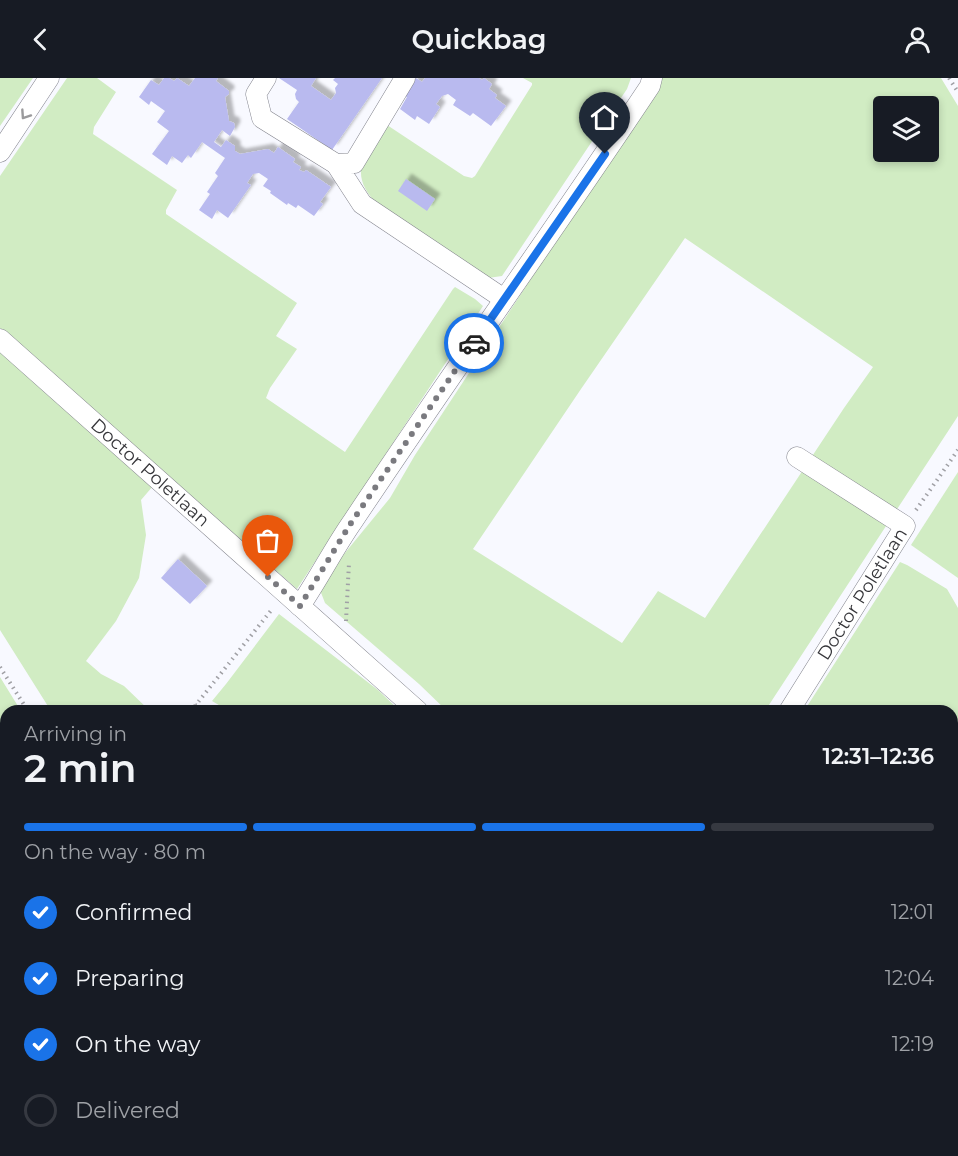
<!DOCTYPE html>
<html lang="en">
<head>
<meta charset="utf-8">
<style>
	:root { --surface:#171b24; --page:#20242c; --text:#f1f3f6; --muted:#9ea1a6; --line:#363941; --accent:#1a73e8 }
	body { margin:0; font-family:Montserrat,sans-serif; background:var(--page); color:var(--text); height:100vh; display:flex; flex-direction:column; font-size:22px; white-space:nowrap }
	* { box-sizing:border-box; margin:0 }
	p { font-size:20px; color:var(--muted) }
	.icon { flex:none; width:33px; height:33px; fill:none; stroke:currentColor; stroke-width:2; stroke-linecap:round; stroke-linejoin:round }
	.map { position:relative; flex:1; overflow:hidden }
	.side { position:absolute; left:0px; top:627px; width:958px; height:452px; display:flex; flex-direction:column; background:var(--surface); border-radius:18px 18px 0 0; box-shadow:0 3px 9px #0003 }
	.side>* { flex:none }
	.fabs { position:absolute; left:873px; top:18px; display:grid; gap:12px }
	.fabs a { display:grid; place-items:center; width:66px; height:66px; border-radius:6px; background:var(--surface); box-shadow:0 3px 9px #0003; font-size:30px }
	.pin { position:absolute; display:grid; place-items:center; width:51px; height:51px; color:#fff; margin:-62px -26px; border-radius:50% 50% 50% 0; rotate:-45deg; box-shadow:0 0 6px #0007 }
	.pin .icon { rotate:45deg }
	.courier { position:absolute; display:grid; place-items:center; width:60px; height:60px; margin:-30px; border:4px solid #1a73e8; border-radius:50%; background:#fff; color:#222; box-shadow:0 2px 8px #0007 }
	.head em { font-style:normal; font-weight:600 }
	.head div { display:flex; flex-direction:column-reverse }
	.head { display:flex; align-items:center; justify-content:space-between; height:102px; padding:0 24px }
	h1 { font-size:39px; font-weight:600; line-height:45px }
	.bar { display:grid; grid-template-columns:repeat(4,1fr); gap:9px 6px; align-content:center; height:72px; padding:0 24px }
	.bar i { height:8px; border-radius:4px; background:var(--line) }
	.bar .active { background:var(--accent) }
	.bar p { grid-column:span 4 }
	ol { padding:0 24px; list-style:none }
	li { display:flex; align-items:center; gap:18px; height:66px }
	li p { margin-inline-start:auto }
	li .icon { padding:6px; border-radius:50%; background:var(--accent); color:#fff; stroke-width:4 }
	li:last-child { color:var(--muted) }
	li i { width:33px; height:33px; border:3px solid var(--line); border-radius:50% }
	header { display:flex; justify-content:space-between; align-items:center; height:78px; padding:0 24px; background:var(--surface); font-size:27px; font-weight:600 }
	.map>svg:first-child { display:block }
	.green { fill:#d1ecc3; fill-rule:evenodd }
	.building { fill:#b9baef; filter:url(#shadow) }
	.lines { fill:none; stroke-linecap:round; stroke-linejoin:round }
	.minor-casing { stroke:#81828b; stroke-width:21 }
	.path { stroke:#a0a0a5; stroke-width:4; stroke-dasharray:1.5 4.5; stroke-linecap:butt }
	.minor { stroke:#fff; stroke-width:20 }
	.oneway { stroke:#9a9a9c }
	.done { stroke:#7a7a7f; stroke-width:6; stroke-dasharray:0 10.8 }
	.route { stroke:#1a73e8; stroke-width:8 }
	.labels { text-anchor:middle; stroke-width:4.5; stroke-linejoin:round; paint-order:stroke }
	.street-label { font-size:18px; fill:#36363a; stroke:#f8f9ff }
</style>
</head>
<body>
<header><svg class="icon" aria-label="back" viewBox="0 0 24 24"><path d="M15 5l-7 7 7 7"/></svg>Quickbag<svg class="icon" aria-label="person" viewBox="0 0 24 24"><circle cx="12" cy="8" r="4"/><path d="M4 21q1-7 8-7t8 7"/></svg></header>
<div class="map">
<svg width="958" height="1078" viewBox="0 0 958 1078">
	<defs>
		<filter id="shadow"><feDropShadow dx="5.5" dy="-5.5" stdDeviation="1.5" flood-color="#0004"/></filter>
	</defs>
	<rect width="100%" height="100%" fill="#f8f9ff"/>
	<g class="green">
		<path d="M0 0H33L0 48Z"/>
		<path d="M67 0H97L116 14 94 49 93 56 177 112 166 132V136L297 225 276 258 297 271 270 310 266 320 345 374 453 211 455 209 475 221 483 228 297 511 0 250V98Z"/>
		<path d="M523 0H631L627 11 502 198 488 200 380 129C346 96 364 79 384 45L464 98 472 100 475 98 532 7V5Z"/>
		<path d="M658 0H941L958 28V338L765 633H447L419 606 325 525 320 512 340 481 390 420 415 377 542 184ZM884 28H928V74H884ZM685 160 873 289 844 330 705 540 658 513 622 565 473 471 581 311Z"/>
		<path d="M0 273 153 408 141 422 146 457 139 500 116 543 86 583 101 596 124 608 150 633H51L0 552Z"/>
		<path d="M958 394V500L911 467Z"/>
		<path d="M900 484 907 487 947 511 958 530V1026L953 1034 952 633H804Z"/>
		<path d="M279 536 378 612 400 633H229L212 623 226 606Z"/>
		<path d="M0 599 21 633H6V884L0 893Z"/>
		<path d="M6 933V1072L471 1073 468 1078H0V942Z"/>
		<path d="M517 1072H822L829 1078H513Z"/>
		<path d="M864 1073H928L925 1078H875Z"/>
	</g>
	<g class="building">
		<path d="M164 0H169L174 3 177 0 189 8 195 0H218L216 3 229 13V16L225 19 229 43 234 45 235 49 230 58 222 52 214 64 221 69 226 62 235 68V73L240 76 268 71 274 75 278 69 295 81 293 84 301 89 299 92 304 94 306 92 331 109 320 124 323 126 314 138 298 127 296 130 288 125 287 127 270 115 271 113 263 108 268 101 259 95 253 96 247 105 251 107 228 140 217 132 212 141 199 132 210 116 207 114 218 98 215 95 225 80 202 64 191 80 188 77 182 85 172 78 167 87 152 76 169 53 157 44 165 33 151 23 149 27 139 19 151 2 159 7Z"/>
		<path d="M279 0H316L311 8 331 22 336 15 335 10 338 6 333 2 335 0H382L332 72 287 41 299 24 296 21 295 16 297 12Z"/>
		<path d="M416 0 422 4 425 0H479L482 2 484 0 492 6 489 11 497 17 495 20 506 28 491 48 473 35 470 38 453 27 456 22 448 16 442 18 436 26 440 29 429 46 417 38 415 42 400 31 407 19 404 18Z"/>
		<path d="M406 101 435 121 427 133 398 113Z"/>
		<path d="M178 481 207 508 190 526 161 500Z"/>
	</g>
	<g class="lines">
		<defs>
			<g id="minor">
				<path d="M266 0 256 16 262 40 336 86"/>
				<path d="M405 0 354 85 336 86 362 126 504 221"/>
				<path d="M0 74 49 0"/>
				<path id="s1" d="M0 261 418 633"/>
				<path d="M300 528C319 500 334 470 353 443 450 297 553 154 650 8L652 0"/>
				<path id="s2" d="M789 633 905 448 797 379"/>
				<path d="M844 1072 853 1078"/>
				<path d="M953 1078 958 1070"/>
			</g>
		</defs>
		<use href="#minor" class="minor-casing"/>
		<g class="path">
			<path d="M949 0 958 14"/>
			<path d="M916 432 958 372"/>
			<path d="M346 543 349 485"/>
			<path d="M0 589 28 633"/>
			<path d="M195 627 208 633"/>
			<path d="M191 633 273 530"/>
			<path d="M0 724 6 725"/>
			<path d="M0 910 6 902"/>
			<path d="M952 1043 958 1034"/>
			<path d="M372 1072 379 1078"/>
			<path d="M491 1078 495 1072"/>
			<path d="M900 1078 904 1072"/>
		</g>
		<use href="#minor" class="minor"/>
	</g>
	<defs><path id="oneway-chevron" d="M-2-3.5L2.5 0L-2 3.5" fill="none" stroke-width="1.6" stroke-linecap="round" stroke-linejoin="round" transform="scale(1.5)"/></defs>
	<use class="oneway" href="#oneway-chevron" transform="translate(25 37) rotate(124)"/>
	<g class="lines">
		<path class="done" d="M268 499 300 528 351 445 474 265"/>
		<path class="route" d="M474 265 605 76"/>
	</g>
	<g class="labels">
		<g class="street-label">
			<text dy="6" stroke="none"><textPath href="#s1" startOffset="201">Doctor Poletlaan</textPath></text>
			<text dy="6" stroke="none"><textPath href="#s2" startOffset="138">Doctor Poletlaan</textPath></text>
		</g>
	</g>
</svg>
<div class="fabs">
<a><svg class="icon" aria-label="layers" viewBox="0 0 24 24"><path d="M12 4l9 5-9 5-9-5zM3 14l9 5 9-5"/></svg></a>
</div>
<div class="pin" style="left:268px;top:499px;background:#ea580c"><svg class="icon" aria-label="bag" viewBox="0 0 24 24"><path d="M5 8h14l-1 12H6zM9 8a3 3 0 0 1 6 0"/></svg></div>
<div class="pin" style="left:605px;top:76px;background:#1f2937"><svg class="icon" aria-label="home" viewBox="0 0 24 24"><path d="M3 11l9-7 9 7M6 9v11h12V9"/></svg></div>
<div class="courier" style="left:474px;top:265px"><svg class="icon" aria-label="car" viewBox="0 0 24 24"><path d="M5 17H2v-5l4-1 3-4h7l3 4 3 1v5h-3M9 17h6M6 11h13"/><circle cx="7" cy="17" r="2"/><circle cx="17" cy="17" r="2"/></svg></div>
<section class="side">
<div class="head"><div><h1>2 min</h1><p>Arriving in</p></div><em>12:31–12:36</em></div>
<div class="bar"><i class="active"></i><i class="active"></i><i class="active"></i><i></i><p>On the way · 80 m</p></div>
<ol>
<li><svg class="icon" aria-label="check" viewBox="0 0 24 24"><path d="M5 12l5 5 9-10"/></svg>Confirmed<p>12:01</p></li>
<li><svg class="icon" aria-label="check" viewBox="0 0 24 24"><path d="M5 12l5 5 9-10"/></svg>Preparing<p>12:04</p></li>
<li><svg class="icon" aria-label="check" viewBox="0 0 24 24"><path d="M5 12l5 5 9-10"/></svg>On the way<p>12:19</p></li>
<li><i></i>Delivered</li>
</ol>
</section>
</div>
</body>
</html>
